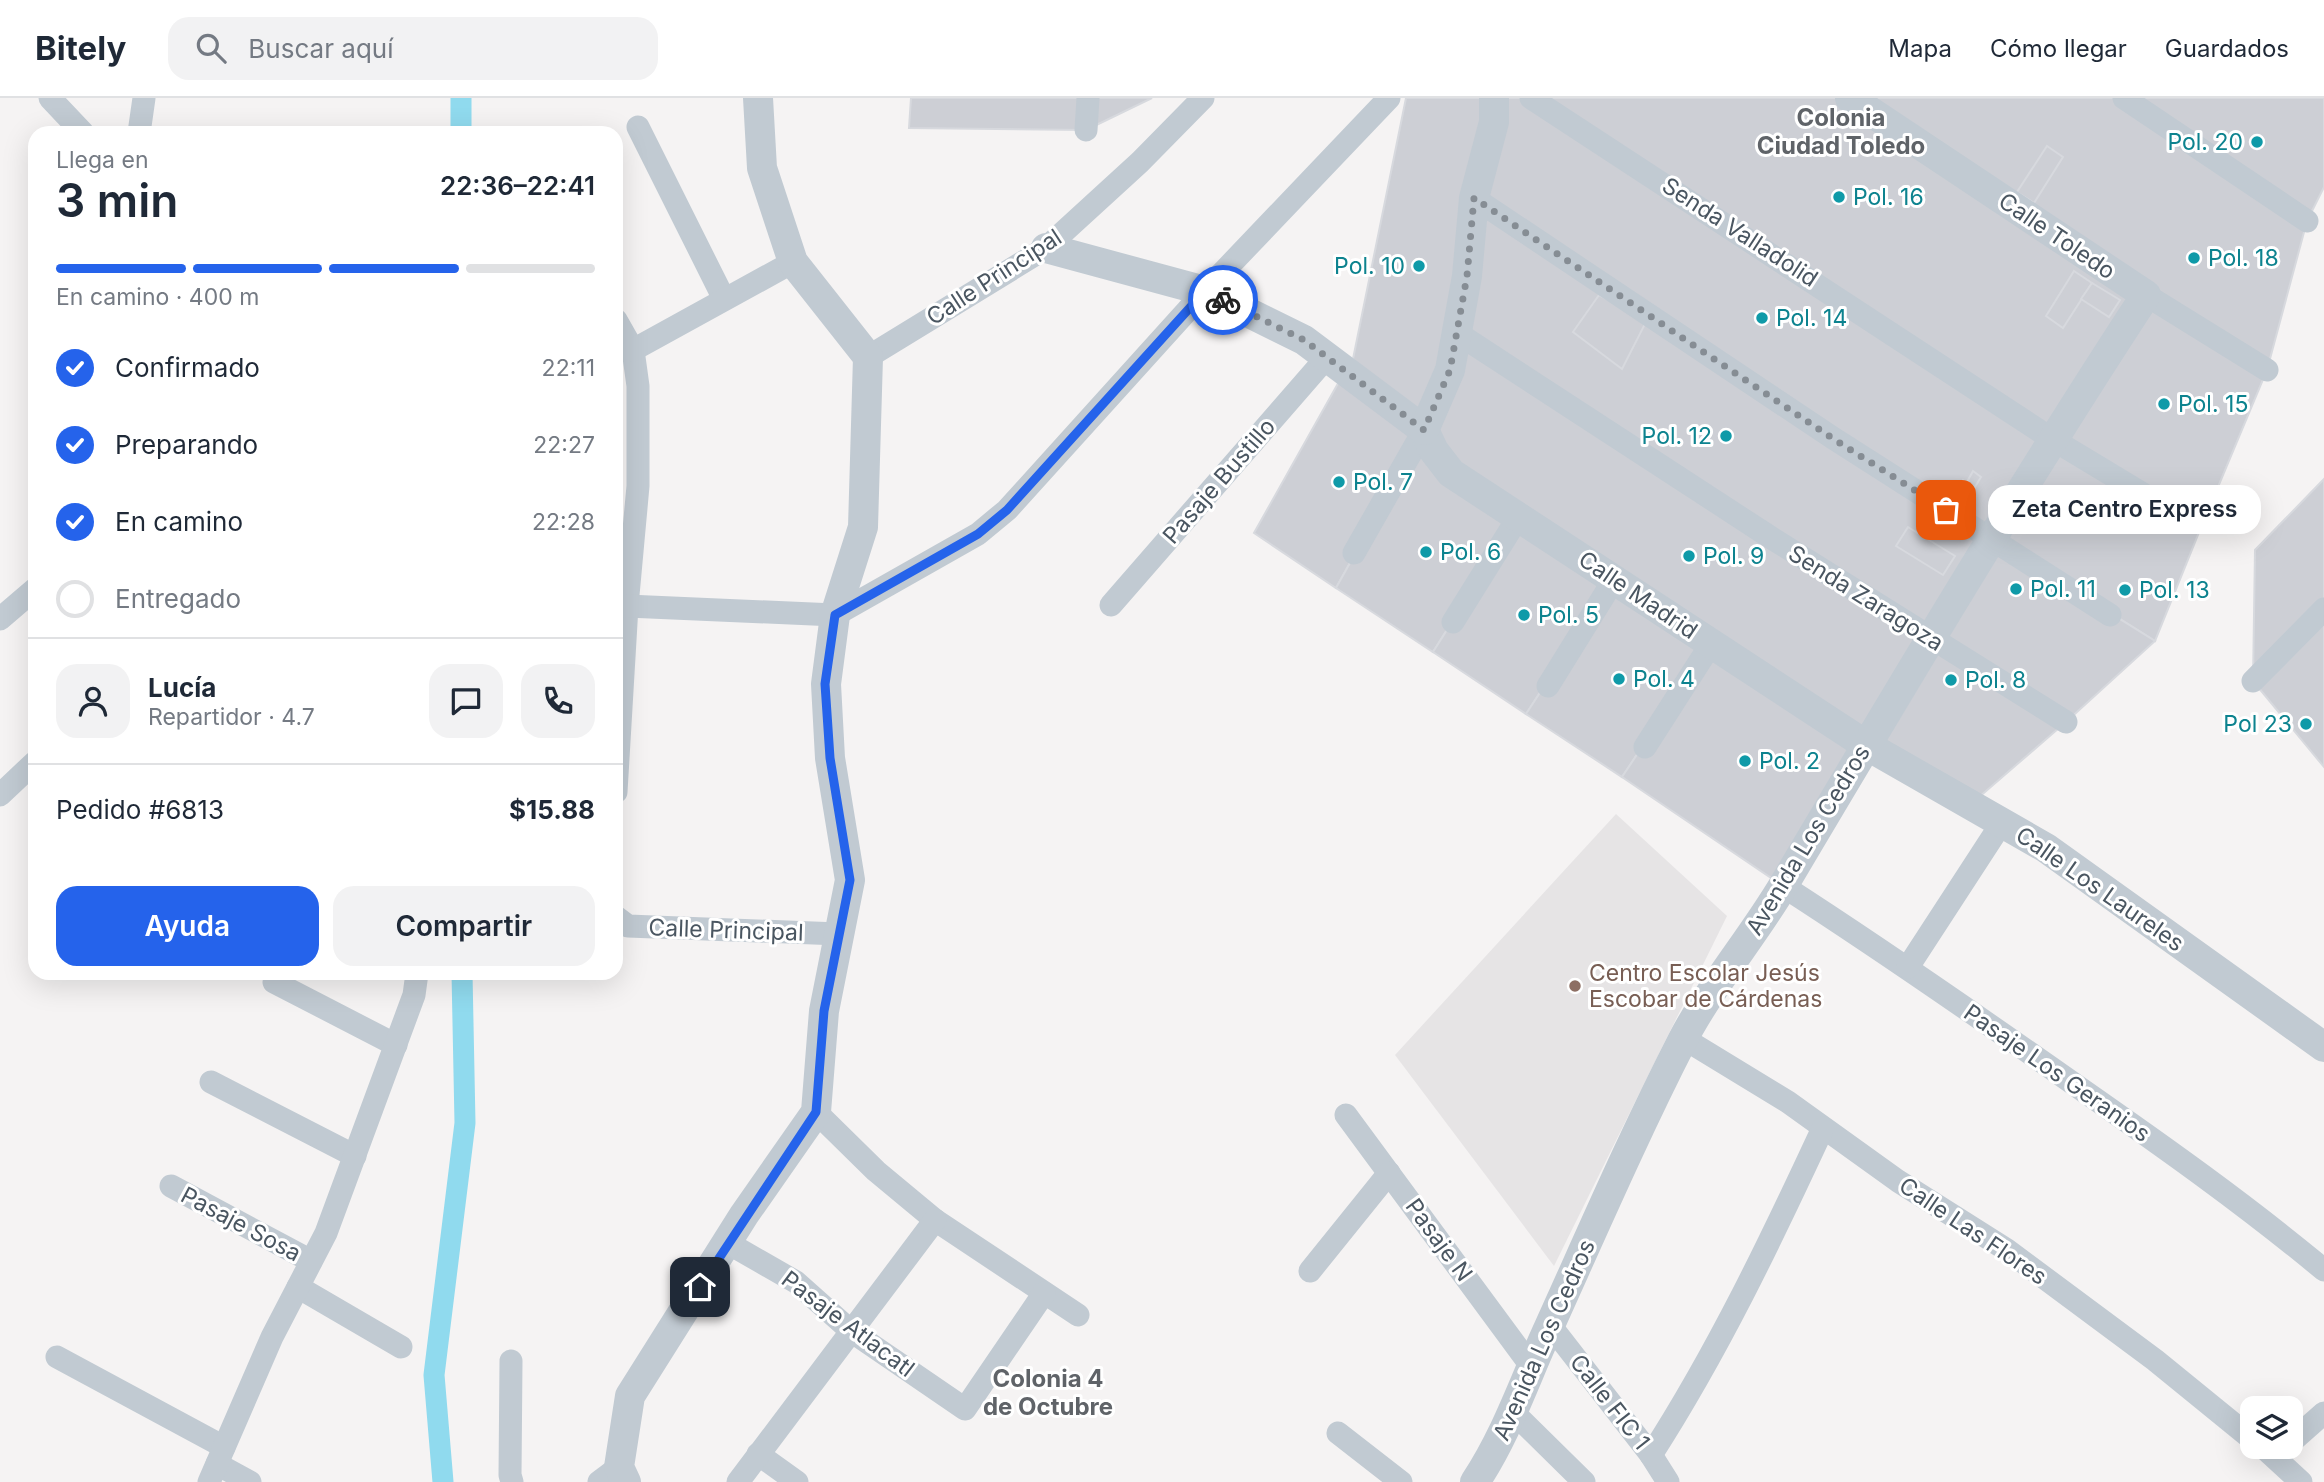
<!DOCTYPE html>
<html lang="es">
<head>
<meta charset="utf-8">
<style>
	:root { --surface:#fff; --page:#f2f2f3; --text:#1f2937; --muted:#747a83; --line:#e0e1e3; --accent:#2563eb }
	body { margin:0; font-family:Inter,sans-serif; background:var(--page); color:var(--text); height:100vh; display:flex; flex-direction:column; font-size:26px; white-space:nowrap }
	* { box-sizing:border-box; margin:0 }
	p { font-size:23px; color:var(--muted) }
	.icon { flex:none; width:38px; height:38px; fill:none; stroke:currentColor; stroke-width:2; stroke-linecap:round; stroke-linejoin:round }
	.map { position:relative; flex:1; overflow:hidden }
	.panel { position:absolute; left:28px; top:28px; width:595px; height:854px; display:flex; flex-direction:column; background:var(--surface); border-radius:21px; box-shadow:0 7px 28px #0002 }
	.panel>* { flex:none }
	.controls { position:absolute; left:2240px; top:1298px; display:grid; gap:14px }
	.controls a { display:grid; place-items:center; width:63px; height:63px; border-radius:14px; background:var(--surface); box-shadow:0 7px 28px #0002; font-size:35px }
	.pin { position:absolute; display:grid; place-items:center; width:60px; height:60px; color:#fff; margin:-30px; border-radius:14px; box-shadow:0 4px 10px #0006 }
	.courier { position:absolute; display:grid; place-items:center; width:70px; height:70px; margin:-35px; border:5px solid #2563eb; border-radius:50%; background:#fff; color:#222; box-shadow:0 2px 9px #0007 }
	.bubble { position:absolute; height:49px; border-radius:21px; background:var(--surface); box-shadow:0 7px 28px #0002; font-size:23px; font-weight:600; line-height:49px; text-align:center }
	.overview em { font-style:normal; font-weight:600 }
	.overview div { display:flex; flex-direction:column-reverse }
	.overview { display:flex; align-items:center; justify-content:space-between; height:119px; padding:0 28px }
	h1 { font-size:46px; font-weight:600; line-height:52px }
	.bar { display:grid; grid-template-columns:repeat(4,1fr); gap:10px 7px; align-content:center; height:84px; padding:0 28px }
	.bar i { height:9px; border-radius:5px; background:var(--line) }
	.bar .active { background:var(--accent) }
	.bar p { grid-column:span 4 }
	.line { display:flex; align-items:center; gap:18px; padding:0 28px; border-top:2px solid var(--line) }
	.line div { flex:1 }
	.round { display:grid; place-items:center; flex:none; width:74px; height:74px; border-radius:21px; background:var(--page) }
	ol { padding:0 28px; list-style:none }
	li { display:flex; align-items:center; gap:21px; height:77px }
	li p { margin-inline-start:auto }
	li .icon { padding:7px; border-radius:50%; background:var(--accent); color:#fff; stroke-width:4 }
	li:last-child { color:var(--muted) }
	li i { width:38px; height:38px; border:4px solid var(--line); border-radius:50% }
	.cta { display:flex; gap:14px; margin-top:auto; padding:14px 28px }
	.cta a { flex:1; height:80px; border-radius:21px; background:var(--accent); color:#fff; font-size:28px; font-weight:600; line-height:80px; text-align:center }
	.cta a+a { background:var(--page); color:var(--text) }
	header { display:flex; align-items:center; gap:42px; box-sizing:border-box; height:98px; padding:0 35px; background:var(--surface); border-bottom:2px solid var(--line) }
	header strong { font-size:33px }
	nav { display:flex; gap:38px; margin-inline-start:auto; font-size:24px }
	.search { width:490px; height:63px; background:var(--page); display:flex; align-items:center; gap:18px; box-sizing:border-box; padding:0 24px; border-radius:21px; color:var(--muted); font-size:26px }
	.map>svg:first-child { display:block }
	.education { fill:#e6e4e5 }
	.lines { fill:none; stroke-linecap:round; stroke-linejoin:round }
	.canal { stroke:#90daee; stroke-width:21 }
	.building { fill:#cdcfd5; stroke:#d7d9de; stroke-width:2 }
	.minor { stroke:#c1cad2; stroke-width:23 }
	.tertiary { stroke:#c1cad2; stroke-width:30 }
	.done { stroke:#868d94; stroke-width:7; stroke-dasharray:0 12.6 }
	.route { stroke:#2563eb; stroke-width:9 }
	.culture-dot { fill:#0f9aa8; stroke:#fff; stroke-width:2.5 }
	.education-dot { fill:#8d6e63; stroke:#fff; stroke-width:2.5 }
	.labels { text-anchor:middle; stroke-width:6; stroke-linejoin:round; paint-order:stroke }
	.culture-label { font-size:23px; fill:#0d838f; stroke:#fff; text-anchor:start }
	.street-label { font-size:23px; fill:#4a5661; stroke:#fff }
	.education-label { font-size:23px; fill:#785e54; stroke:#fff; text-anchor:start }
	.neighbourhood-label { font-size:24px; font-weight:bold; fill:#5f6368; stroke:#fff }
</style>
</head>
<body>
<header>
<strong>Bitely</strong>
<div class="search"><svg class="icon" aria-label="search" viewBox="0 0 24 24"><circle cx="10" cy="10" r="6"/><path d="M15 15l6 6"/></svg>Buscar aquí</div>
<nav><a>Mapa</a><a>Cómo llegar</a><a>Guardados</a></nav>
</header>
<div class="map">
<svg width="2324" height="1384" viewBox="0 0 2324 1384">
	<rect width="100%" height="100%" fill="#f5f3f3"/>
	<path class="education" d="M1616 716 1727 818 1554 1168 1395 957Z"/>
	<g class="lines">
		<g class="canal">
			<path d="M461 0V35"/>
			<path d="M443 1384 434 1277 465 1025 462 875"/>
		</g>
	</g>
	<g class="building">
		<path d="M911 0H1088L1086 32 909 30Z"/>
		<path d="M1088 0H1152L1086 32Z"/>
		<path d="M1406 0H1494L1424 332 1353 261Z"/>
		<path d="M1494 0H1528L2052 341 1992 441 1474 100Z"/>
		<path d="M1528 0H1849L2146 197 2052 341Z"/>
		<path d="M1528 0H1849L2146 197 2052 341Z"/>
		<path d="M1849 0H2124L2307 123 2267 272Z"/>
		<path d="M2124 0H2324V89L2307 123Z"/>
		<path d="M2047 48 2063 59 2034 105 2017 94Z"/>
		<path d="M1474 100 1992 441 1930 540 1457 235Z"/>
		<path d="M2074 173 2092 185 2063 230 2046 218Z"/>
		<path d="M2092 185 2120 202 2109 219 2081 201Z"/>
		<path d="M1599 197 1647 222 1622 271 1573 234Z"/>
		<path d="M2146 197 2267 272 2200 432 2052 341Z"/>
		<path d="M1457 235 1930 540 1866 647 1434 353Z"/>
		<path d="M1345 273 1424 332 1336 490 1254 435Z"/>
		<path d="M1424 332 1519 418 1433 554 1336 490Z"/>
		<path d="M2052 341 2200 432 2155 543 1992 441Z"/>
		<path d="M1973 373 1981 379 1975 389 1967 384Z"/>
		<path d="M2324 381V511L2253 583 2255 452Z"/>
		<path d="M1963 382 1975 389 1964 408 1952 402Z"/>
		<path d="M1519 418 1615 480 1526 616 1433 554Z"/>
		<path d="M1908 429 1955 458 1943 477 1896 448Z"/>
		<path d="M1992 441 2155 543 2066 624 1930 540Z"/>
		<path d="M1615 480 1711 546 1622 679 1526 616Z"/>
		<path d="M2324 511V669L2253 583Z"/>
		<path d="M1930 540 2066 624 1971 706 1866 647Z"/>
		<path d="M1711 546 1866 647 1783 788 1622 679Z"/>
	</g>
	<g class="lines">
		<g class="minor">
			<path d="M50 0 83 35"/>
			<path d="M1531 0 2052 341 2178 417"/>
			<path d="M2124 0 2307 123"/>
			<path d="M638 29 724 201"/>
			<path d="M1086 32 1088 0"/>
			<path d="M139 35 144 0"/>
			<path d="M1474 100 1833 340 2110 517"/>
			<path d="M2146 197 2267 272"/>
			<path d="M616 222 633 252 638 288V388L627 508 616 694"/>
			<path d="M1457 235 1770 439 2066 624"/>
			<path d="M633 252 793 164"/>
			<path d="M868 259 1046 150 1140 64 1203 0"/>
			<path d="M1354 455 1424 332"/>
			<path d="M1111 507 1327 259"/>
			<path d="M627 508 835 517 978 436 1007 412 1205 193 1389 0"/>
			<path d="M0 521 35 491"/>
			<path d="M1453 524 1519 418"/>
			<path d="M2253 583 2324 511"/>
			<path d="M1548 588 1615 480"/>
			<path d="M1645 649 1711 546"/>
			<path d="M0 697 35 664"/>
			<path d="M1783 788C1884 853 1983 922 2081 991 2164 1049 2246 1107 2324 1172"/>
			<path d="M616 819 628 828 839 836"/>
			<path d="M1908 869 2003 723"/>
			<path d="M274 884 396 947"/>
			<path d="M1683 940 1788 1004 1898 1083 2007 1152 2155 1262 2252 1341"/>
			<path d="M211 984 355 1058"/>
			<path d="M816 1014 876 1073 935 1122 1078 1217"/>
			<path d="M1346 1017 1531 1268"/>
			<path d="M171 1088 311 1163"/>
			<path d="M728 1145 796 1184 851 1233 965 1311 1044 1195"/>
			<path d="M1310 1173 1389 1075"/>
			<path d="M298 1189 401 1249"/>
			<path d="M1550 1227 1651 1357 1668 1384"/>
			<path d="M57 1259 224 1349"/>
			<path d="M511 1263 510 1377 512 1384"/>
			<path d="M1513 1314 1584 1384"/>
			<path d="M1338 1335 1401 1384"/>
			<path d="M2291 1344 2324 1315"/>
			<path d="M2263 1349 2301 1384"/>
			<path d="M758 1356 797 1384"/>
			<path d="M1651 1357C1718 1253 1771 1142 1823 1030"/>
			<path d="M217 1366 250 1384"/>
			<path d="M209 1384 272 1239 326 1135 414 897 417 875"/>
			<path d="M599 1384 619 1369"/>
			<path d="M738 1384 935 1122"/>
		</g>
		<g class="tertiary">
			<path d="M1046 150 1205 193 1304 242 1424 332 1434 353 1451 375 1866 647 2046 750 2324 949"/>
			<path d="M1424 332 1450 272 1467 178 1474 100 1494 24V0"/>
			<path d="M626 1384 619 1369 630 1298 744 1117 816 1014 824 913 850 782 830 660 826 586 835 517 863 429 868 259 793 164 762 70 758 0"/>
			<path d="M1475 1384C1507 1336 1525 1281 1549 1229 1592 1134 1634 1037 1682 943 1710 889 1752 840 1783 788 1901 589 2019 391 2146 197L1850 0"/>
		</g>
	</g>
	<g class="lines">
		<path class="done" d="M1223 202 1304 242 1424 332 1450 272 1467 178 1474 100 1832 340 1946 412"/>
		<path class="route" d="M700 1189 816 1014 824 913 850 782 830 660 825 586 835 517 978 436 1007 412 1205 193 1223 202"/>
	</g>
	<g class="culture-dot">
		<circle cx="2257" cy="44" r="7"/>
		<circle cx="1839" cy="99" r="7"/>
		<circle cx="2194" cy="160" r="7"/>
		<circle cx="1419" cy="168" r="7"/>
		<circle cx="1762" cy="220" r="7"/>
		<circle cx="2164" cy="306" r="7"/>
		<circle cx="1726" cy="338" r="7"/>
		<circle cx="1339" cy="384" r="7"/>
		<circle cx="1426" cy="454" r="7"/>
		<circle cx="1689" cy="458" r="7"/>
		<circle cx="2016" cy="491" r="7"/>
		<circle cx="2125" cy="492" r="7"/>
		<circle cx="1524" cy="517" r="7"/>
		<circle cx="1619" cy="581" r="7"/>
		<circle cx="1951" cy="582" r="7"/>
		<circle cx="2306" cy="626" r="7"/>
		<circle cx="1745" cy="663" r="7"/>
	</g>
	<circle class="education-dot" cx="1575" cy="888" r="7"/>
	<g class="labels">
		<g class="culture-label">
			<text x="2243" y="52" text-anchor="end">Pol. 20</text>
			<text x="1853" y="107">Pol. 16</text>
			<text x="2208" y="168">Pol. 18</text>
			<text x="1405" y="176" text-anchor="end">Pol. 10</text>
			<text x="1776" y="228">Pol. 14</text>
			<text x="2178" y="314">Pol. 15</text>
			<text x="1712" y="346" text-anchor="end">Pol. 12</text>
			<text x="1353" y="392">Pol. 7</text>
			<text x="1440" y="462">Pol. 6</text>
			<text x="1703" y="466">Pol. 9</text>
			<text x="2030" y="499">Pol. 11</text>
			<text x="2139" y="500">Pol. 13</text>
			<text x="1538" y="525">Pol. 5</text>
			<text x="1633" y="589">Pol. 4</text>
			<text x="1965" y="590">Pol. 8</text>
			<text x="2292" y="634" text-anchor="end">Pol 23</text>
			<text x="1759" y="671">Pol. 2</text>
		</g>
		<g class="street-label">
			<text transform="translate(1740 134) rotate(33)" y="8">Senda Valladolid</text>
			<text transform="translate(2057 138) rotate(34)" y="8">Calle Toledo</text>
			<text transform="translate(994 179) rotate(-33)" y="8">Calle Principal</text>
			<text transform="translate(1219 383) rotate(-49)" y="8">Pasaje Bustillo</text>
			<text transform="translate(1638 497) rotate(34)" y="8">Calle Madrid</text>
			<text transform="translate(1866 500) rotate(32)" y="8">Senda Zaragoza</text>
			<text transform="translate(1808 742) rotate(-59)" y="8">Avenida Los Cedros</text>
			<text transform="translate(2100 791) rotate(35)" y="8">Calle Los Laureles</text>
			<text transform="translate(726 832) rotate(2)" y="8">Calle Principal</text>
			<text transform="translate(2057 975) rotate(35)" y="8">Pasaje Los Geranios</text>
			<text transform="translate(241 1126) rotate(28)" y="8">Pasaje Sosa</text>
			<text transform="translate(1973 1133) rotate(34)" y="8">Calle Las Flores</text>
			<text transform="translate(1439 1142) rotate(54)" y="8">Pasaje N</text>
			<text transform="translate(848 1226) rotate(37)" y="8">Pasaje Atlacatl</text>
			<text transform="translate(1544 1242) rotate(-66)" y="8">Avenida Los Cedros</text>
			<text transform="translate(1610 1304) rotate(52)" y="8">Calle FIC 1</text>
		</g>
		<g class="education-label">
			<text x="1589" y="883">Centro Escolar Jesús<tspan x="1589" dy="26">Escobar de Cárdenas</tspan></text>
		</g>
		<g class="neighbourhood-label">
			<text x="1841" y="28">Colonia<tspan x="1841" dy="28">Ciudad Toledo</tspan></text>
			<text x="1048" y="1289">Colonia 4<tspan x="1048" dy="28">de Octubre</tspan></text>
		</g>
	</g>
</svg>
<div class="controls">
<a><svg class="icon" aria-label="layers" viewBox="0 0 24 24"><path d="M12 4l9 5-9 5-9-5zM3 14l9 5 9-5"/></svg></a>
</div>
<div class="pin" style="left:1946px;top:412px;background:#ea580c"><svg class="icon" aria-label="bag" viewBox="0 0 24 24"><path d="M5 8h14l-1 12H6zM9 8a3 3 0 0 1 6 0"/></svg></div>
<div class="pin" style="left:700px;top:1189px;background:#1f2937"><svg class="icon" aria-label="home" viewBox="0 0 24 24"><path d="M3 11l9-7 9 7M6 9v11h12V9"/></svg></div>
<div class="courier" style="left:1223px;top:202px"><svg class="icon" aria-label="bike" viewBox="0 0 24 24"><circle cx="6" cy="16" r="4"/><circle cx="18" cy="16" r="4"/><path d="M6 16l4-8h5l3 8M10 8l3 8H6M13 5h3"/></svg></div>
<div class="bubble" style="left:1988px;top:387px;width:273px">Zeta Centro Express</div>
<section class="panel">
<div class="overview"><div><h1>3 min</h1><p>Llega en</p></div><em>22:36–22:41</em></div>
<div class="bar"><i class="active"></i><i class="active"></i><i class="active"></i><i></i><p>En camino · 400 m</p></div>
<ol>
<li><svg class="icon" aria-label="check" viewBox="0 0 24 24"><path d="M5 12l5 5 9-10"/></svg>Confirmado<p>22:11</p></li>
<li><svg class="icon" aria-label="check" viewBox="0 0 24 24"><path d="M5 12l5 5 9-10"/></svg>Preparando<p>22:27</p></li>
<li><svg class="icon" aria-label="check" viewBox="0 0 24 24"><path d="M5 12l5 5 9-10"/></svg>En camino<p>22:28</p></li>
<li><i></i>Entregado</li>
</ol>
<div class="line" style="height:126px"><a class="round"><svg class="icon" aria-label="person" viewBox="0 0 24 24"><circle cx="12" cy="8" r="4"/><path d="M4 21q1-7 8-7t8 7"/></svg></a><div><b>Lucía</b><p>Repartidor · 4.7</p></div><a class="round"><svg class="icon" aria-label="chat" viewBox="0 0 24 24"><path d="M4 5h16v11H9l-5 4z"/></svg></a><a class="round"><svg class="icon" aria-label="phone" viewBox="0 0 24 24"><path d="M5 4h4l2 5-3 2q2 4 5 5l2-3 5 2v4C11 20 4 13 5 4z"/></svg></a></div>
<div class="line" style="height:91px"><div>Pedido #6813</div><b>$15.88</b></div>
<div class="cta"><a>Ayuda</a><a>Compartir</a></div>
</section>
</div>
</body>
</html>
